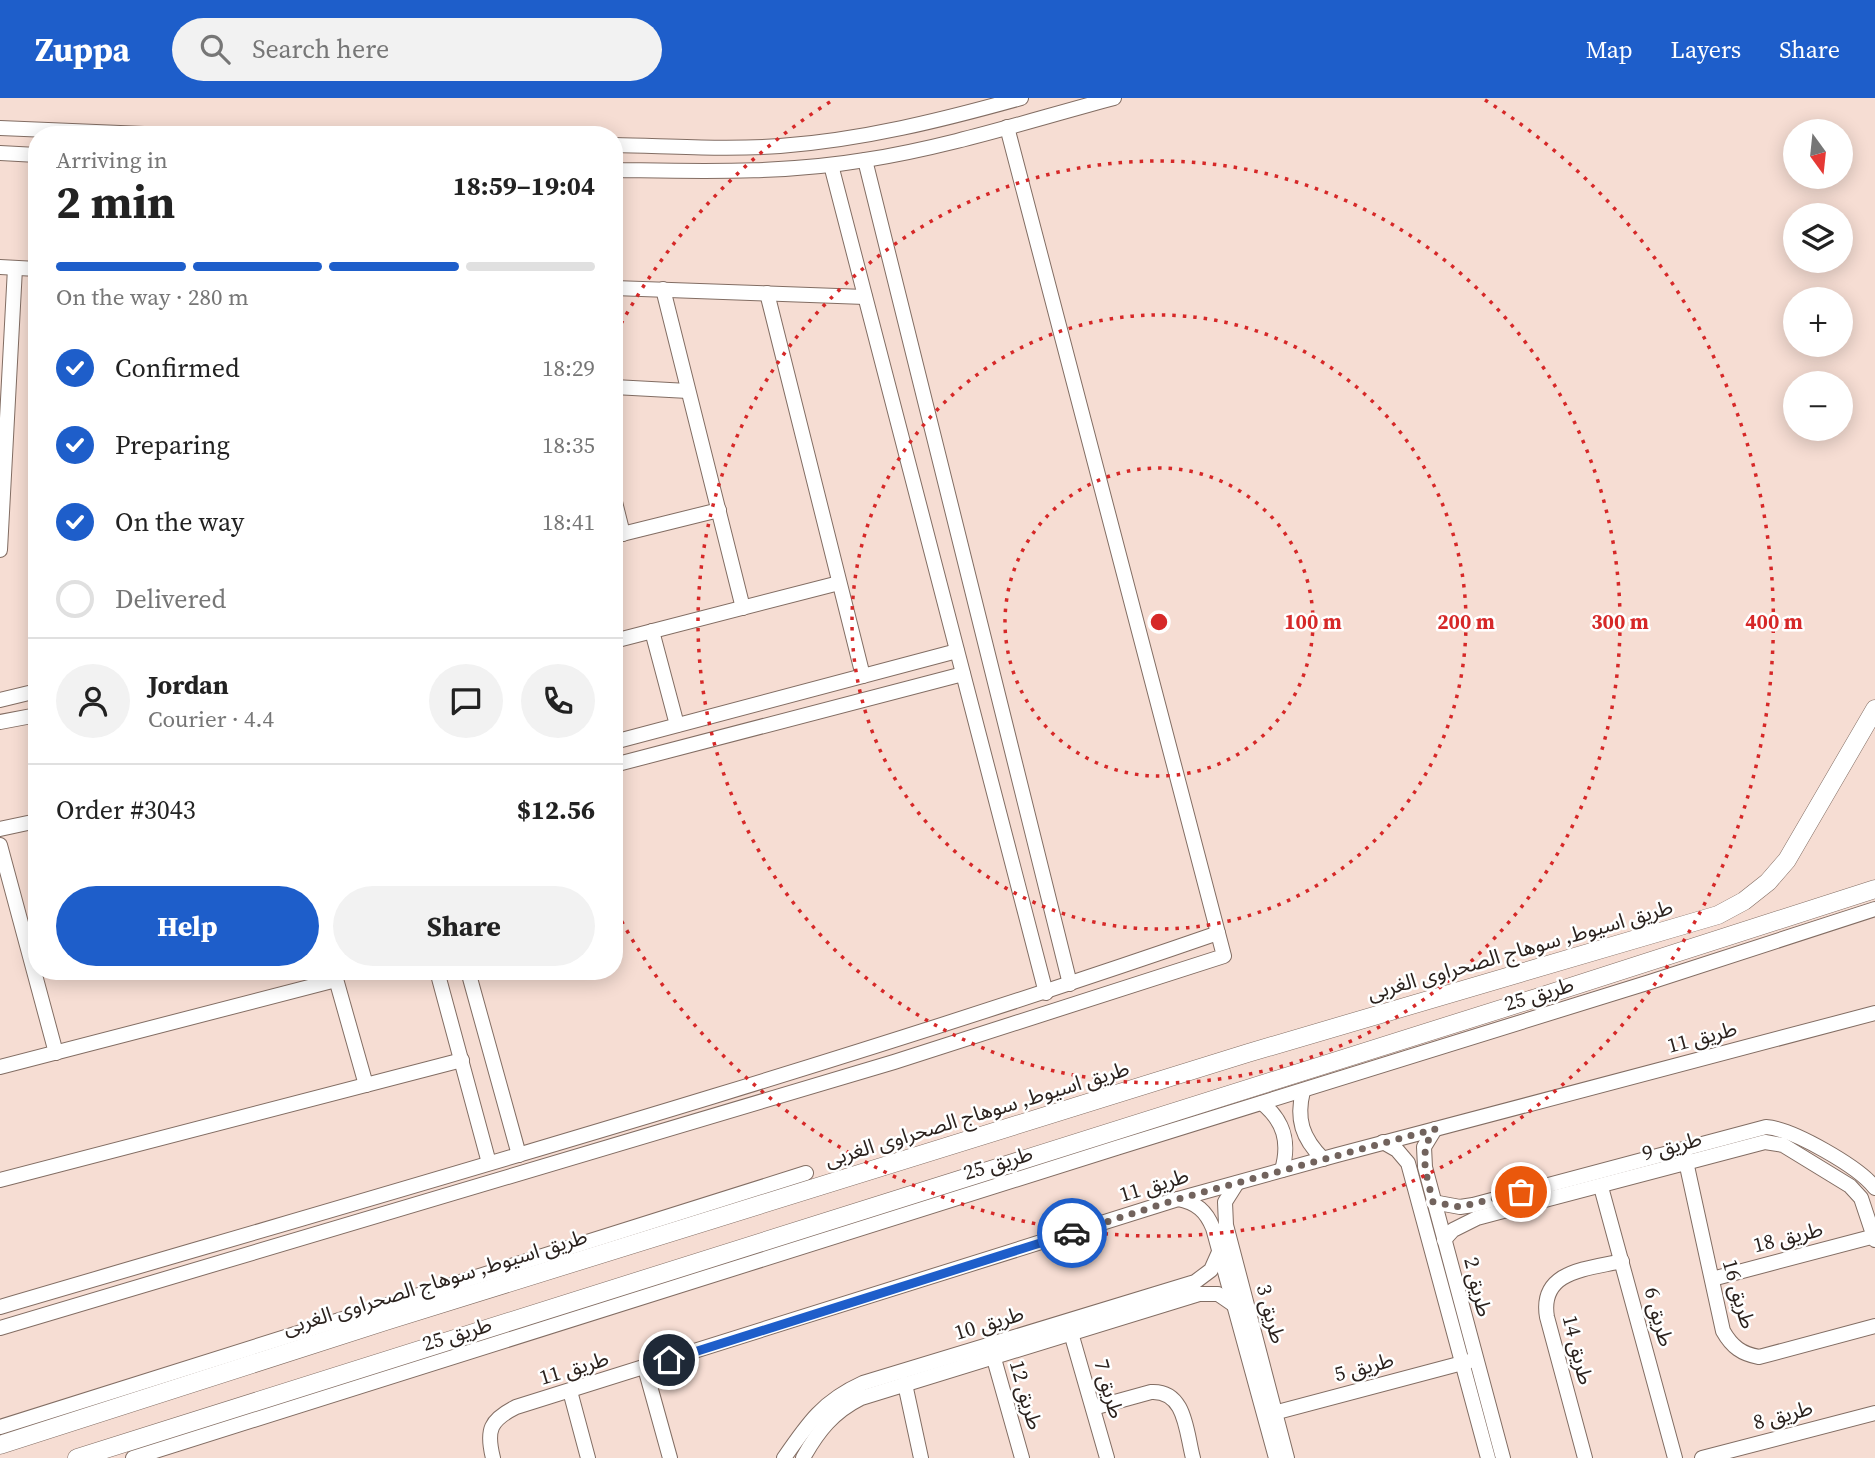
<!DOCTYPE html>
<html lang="en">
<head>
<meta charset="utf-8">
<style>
	:root { --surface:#fff; --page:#f2f2f2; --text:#222; --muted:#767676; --line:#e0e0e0; --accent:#1e5eca }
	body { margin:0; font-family:"Source Serif 4","Noto Sans Arabic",serif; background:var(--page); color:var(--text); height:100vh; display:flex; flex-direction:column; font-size:26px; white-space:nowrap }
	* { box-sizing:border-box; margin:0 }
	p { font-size:23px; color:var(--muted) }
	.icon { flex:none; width:38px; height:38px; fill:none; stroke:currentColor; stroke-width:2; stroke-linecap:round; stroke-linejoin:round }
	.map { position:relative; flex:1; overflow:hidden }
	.panel { position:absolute; left:28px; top:28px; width:595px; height:854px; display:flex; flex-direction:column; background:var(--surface); border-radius:28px; box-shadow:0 4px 18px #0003 }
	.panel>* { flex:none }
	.needle { width:46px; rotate:165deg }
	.buttons { position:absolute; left:1783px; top:21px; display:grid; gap:14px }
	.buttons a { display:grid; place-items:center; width:70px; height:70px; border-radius:50%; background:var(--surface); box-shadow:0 4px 18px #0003; font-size:35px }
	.pin { position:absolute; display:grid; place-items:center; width:60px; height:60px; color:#fff; margin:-30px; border:4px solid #fff; border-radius:50%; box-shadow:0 2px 7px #0007 }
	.courier { position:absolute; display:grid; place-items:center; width:70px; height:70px; margin:-35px; border:5px solid #1e5eca; border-radius:50%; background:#fff; color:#222; box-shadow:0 2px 9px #0007 }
	.headline em { font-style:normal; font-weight:700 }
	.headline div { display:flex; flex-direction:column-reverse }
	.headline { display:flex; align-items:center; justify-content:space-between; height:119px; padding:0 28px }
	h1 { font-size:46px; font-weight:700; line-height:52px }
	.bar { display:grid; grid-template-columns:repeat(4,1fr); gap:10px 7px; align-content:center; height:84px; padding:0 28px }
	.bar i { height:9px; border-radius:5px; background:var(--line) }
	.bar .selected { background:var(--accent) }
	.bar p { grid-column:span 4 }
	.line { display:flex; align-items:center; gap:18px; padding:0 28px; border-top:2px solid var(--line) }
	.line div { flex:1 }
	.round { display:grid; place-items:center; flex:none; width:74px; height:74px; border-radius:37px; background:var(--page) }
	ol { padding:0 28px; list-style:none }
	li { display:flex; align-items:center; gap:21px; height:77px }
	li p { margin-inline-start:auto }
	li .icon { padding:7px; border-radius:50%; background:var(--accent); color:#fff; stroke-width:4 }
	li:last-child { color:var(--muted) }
	li i { width:38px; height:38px; border:4px solid var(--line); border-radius:50% }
	.primary-button { display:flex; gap:14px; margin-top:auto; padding:14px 28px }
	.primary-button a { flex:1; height:80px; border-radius:42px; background:var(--accent); color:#fff; font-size:28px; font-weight:700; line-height:80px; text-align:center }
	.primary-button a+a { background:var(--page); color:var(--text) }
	header { display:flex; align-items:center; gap:42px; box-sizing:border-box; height:98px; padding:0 35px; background:var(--accent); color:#fff }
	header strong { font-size:33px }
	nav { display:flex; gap:38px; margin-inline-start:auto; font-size:24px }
	.search { width:490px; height:63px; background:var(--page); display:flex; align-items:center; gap:18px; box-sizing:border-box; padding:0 24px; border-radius:38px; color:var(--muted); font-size:26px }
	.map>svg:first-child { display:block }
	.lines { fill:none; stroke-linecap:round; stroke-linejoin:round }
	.minor-casing { stroke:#826d63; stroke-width:16 }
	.major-casing { stroke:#826d63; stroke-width:19 }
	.minor { stroke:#fff; stroke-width:14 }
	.major { stroke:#fff; stroke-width:18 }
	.done { stroke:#72635d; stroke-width:7; stroke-dasharray:0 12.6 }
	.route { stroke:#1e5eca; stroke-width:9 }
	.ring { fill:none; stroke:#d62828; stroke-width:3.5; stroke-dasharray:3.5 7 }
	.labels { text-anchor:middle; stroke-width:5; stroke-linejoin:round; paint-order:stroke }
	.street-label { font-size:21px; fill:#2b221e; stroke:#fff }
	.centre { fill:#d62828; stroke:#fff; stroke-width:3.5 }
	.ring-label { font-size:21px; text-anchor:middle; font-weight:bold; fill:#d62828; stroke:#fff; stroke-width:5; stroke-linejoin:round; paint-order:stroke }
</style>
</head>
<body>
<header>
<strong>Zuppa</strong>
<div class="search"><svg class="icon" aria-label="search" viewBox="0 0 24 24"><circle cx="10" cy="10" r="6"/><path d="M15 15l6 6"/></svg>Search here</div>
<nav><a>Map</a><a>Layers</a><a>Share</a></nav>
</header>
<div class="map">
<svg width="1875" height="1360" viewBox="0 0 1875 1360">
	<rect width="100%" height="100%" fill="#f6ddd3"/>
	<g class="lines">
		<defs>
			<g id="minor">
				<path d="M0 30 168 37"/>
				<path d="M614 47C669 48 725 52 780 48 862 42 942 22 1021 0"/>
				<path d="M0 55 37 57"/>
				<path d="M865 62 1070 886"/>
				<path d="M831 67 1046 895"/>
				<path d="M614 72C698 73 782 76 865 62 949 49 1031 22 1114 0"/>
				<path d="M0 169 37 171"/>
				<path d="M614 190 865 199"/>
				<path d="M663 191 743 510"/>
				<path d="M767 195 863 578"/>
				<path d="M614 289 688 293"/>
				<path d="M614 400 623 436"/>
				<path d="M614 438 719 412"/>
				<path d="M0 452 15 170"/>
				<path d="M652 533 677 627"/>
				<path d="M614 543 839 485"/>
				<path d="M0 602 37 593"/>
				<path d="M0 624 37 617"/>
				<path d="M614 644 957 553"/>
				<path d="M614 667 963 576"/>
				<path d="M0 731 37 723"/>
				<path d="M0 747 56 955"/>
				<path d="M437 873 489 1065"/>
				<path d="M468 873 519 1057"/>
				<path d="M334 874 366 987"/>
				<path d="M0 969 336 882"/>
				<path d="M1303 993C1296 1021 1302 1040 1323 1061"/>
				<path d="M1262 1005C1284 1023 1290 1044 1282 1072"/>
				<path d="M1435 1031 1424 1049 1425 1069 1503 1360"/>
				<path d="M1383 1044 1397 1052 1408 1065 1488 1360"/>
				<path d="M1685 1059 1723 1233C1732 1249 1742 1256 1759 1259L1875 1228"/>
				<path d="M0 1082 462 962"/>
				<path d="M1237 1085 1225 1104 1226 1127 1287 1360"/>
				<path d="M1601 1089 1675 1360"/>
				<path d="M1178 1101C1197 1105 1206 1113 1213 1130L1276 1360"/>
				<path d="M1433 1104 1460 1109 1473 1107 1766 1029C1793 1031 1859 1069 1875 1090"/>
				<path d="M1444 1142 1453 1132 1477 1120 1765 1044 1783 1047 1850 1088 1861 1100 1875 1142"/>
				<path d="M1712 1181 1875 1138"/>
				<path d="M0 1209C408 1089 817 974 1218 835"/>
				<path d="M0 1230 894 964 1224 858 1007 29"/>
				<path d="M1071 1235 1107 1360"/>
				<path d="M991 1250 1022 1360"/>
				<path d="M645 1270 670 1360"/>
				<path d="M905 1286 921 1360"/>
				<path d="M570 1293 588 1360"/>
				<path d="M1093 1310 1151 1294C1186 1292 1186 1334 1193 1360"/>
				<path d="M1266 1317 1470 1263"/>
				<path d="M0 1329 806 1075"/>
				<path d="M133 1360 1116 1050 1650 884 1875 811"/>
				<path d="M493 1360C486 1332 490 1322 516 1309L1178 1101 1337 1057 1875 915"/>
				<path d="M784 1360C808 1325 823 1303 863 1285L1195 1184 1211 1172 1219 1154"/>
				<path d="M803 1360C818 1333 833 1314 861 1300L1199 1196H1218L1234 1207"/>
				<path d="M1585 1360 1547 1219C1539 1172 1588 1171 1622 1163"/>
				<path d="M1702 1360 1875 1315"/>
			</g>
			<g id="major">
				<path d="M0 1347 386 1223 1248 955 1718 817 1744 803 1768 784 1787 762 1875 611"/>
				<path d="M77 1360 1536 900 1875 791"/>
			</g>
		</defs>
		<use href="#minor" class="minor-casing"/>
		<use href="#major" class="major-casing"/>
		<use href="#minor" class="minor"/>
		<use href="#major" class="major"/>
	</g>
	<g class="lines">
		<path class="done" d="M1072 1135 1178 1101 1435 1031C1417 1054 1427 1078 1433 1104L1460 1109 1521 1094"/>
		<path class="route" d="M669 1262 1072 1135"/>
	</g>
	<g class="ring">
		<circle cx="1159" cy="524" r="154"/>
		<circle cx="1159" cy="524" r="307"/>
		<circle cx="1159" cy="524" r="461"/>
		<path d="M616 235A615 615 0 0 1 833 2M1485 2A615 615 0 1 1 616 813"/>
	</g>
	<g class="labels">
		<g class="street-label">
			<text transform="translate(1520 852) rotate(-16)" y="7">طريق اسيوط, سوهاج الصحراوى الغربى</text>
			<text transform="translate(1539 896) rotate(-17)" y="7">طريق 25</text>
			<text transform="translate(1702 939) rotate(-15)" y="7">طريق 11</text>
			<text transform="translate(977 1016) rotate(-17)" y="7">طريق اسيوط, سوهاج الصحراوى الغربى</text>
			<text transform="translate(1672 1048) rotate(-15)" y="7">طريق 9</text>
			<text transform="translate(998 1065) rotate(-17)" y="7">طريق 25</text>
			<text transform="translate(1154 1087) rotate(-17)" y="7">طريق 11</text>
			<text transform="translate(1788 1139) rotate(-14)" y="7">طريق 18</text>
			<text transform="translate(435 1184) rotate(-17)" y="7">طريق اسيوط, سوهاج الصحراوى الغربى</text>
			<text transform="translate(1478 1189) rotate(76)" y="7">طريق 2</text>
			<text transform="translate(1739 1196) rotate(74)" y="7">طريق 16</text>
			<text transform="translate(1271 1216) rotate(75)" y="7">طريق 3</text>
			<text transform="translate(1659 1219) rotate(75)" y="7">طريق 6</text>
			<text transform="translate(989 1225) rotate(-17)" y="7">طريق 10</text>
			<text transform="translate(457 1236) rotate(-17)" y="7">طريق 25</text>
			<text transform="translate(1578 1252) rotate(76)" y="7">طريق 14</text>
			<text transform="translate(1364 1269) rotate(-15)" y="7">طريق 5</text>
			<text transform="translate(574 1270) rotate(-17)" y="7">طريق 11</text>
			<text transform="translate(1109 1291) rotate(74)" y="7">طريق 7</text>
			<text transform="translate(1026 1297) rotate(74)" y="7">طريق 12</text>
			<text transform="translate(1783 1317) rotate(-15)" y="7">طريق 8</text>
		</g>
	</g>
	<circle cx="1159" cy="524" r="10" class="centre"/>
	<g class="ring-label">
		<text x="1313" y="531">100 m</text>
		<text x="1466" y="531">200 m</text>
		<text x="1620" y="531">300 m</text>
		<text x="1774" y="531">400 m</text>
	</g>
</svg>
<div class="buttons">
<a><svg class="needle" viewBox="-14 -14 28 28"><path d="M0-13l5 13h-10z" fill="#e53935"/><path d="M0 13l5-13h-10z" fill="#767676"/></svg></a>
<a><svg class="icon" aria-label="layers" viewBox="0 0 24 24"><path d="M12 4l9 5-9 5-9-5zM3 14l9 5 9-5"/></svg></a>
<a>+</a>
<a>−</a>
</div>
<div class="pin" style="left:1521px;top:1094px;background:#ea580c"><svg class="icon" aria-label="bag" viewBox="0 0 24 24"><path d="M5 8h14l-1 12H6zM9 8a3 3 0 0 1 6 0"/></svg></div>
<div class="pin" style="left:669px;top:1262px;background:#1f2937"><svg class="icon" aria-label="home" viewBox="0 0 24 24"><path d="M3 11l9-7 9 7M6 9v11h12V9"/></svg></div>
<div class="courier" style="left:1072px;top:1135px"><svg class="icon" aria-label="car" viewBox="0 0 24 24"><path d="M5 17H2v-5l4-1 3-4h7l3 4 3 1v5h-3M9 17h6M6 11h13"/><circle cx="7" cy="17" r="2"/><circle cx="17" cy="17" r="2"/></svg></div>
<section class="panel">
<div class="headline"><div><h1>2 min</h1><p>Arriving in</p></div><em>18:59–19:04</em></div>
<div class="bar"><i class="selected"></i><i class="selected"></i><i class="selected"></i><i></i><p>On the way · 280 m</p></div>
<ol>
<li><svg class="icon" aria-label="check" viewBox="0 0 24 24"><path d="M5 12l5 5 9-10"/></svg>Confirmed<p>18:29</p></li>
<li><svg class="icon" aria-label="check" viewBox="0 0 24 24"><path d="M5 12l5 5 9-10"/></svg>Preparing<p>18:35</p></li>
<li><svg class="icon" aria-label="check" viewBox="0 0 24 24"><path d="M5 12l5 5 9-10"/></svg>On the way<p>18:41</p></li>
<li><i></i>Delivered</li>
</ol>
<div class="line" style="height:126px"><a class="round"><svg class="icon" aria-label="person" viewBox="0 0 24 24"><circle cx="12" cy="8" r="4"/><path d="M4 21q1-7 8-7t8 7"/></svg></a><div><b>Jordan</b><p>Courier · 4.4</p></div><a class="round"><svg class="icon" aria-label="chat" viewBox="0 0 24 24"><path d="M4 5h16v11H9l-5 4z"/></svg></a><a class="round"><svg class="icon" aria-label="phone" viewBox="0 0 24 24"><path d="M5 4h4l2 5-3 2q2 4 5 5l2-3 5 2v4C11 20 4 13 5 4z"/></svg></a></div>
<div class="line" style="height:91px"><div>Order #3043</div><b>$12.56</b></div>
<div class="primary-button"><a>Help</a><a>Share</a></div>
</section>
</div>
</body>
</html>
